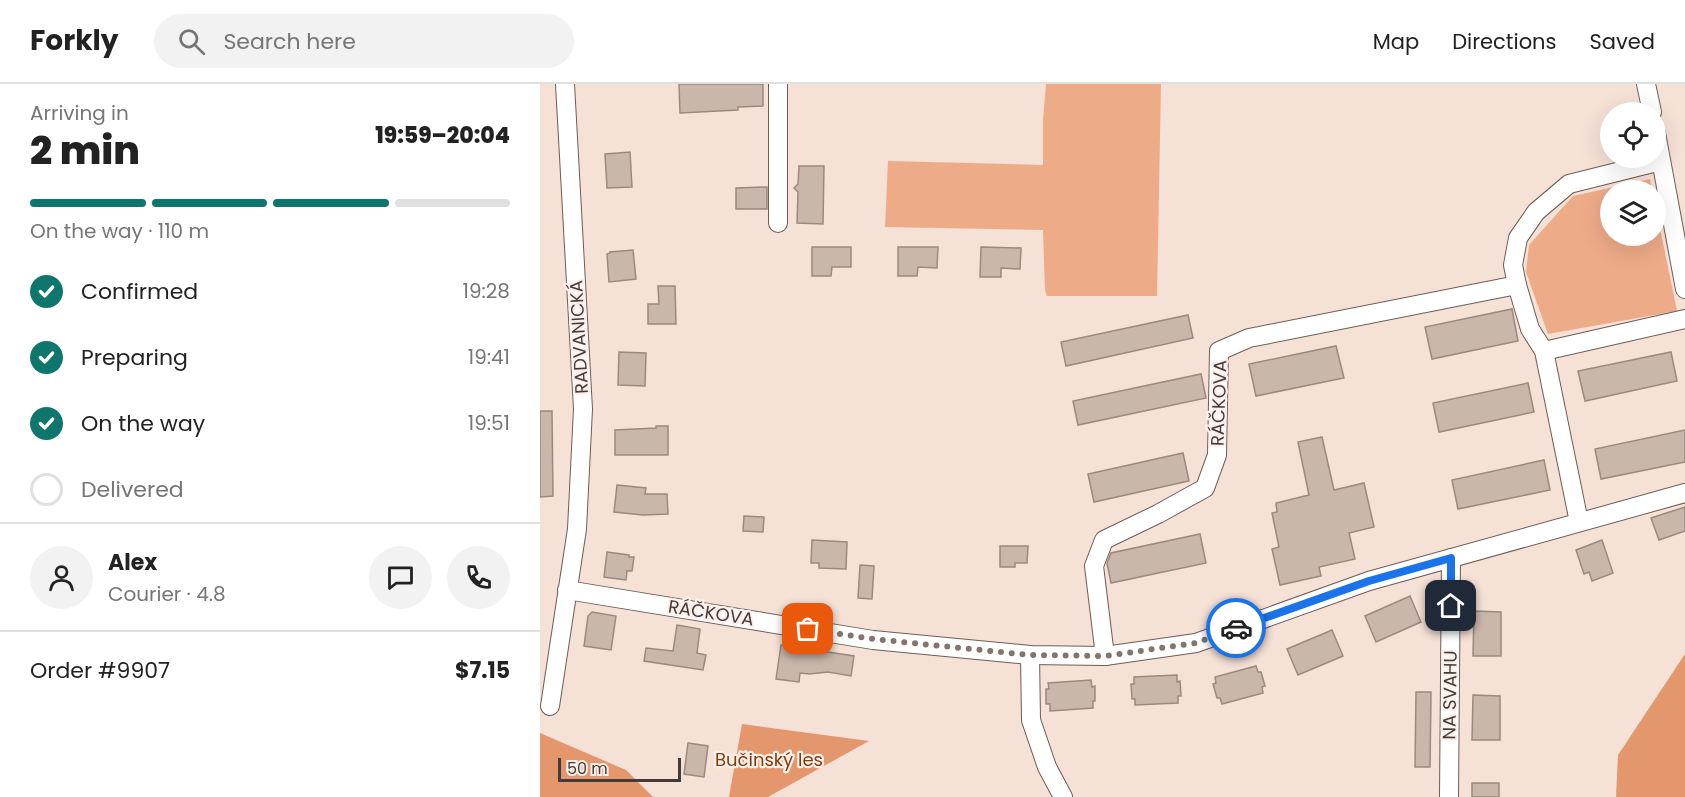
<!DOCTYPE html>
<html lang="en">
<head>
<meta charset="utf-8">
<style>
	:root { --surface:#fff; --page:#f2f2f2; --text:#222; --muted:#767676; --line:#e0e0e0; --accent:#0f766e }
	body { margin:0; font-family:Poppins,sans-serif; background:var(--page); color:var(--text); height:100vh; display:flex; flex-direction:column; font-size:22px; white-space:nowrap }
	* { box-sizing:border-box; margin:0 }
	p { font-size:20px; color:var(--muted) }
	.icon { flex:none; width:33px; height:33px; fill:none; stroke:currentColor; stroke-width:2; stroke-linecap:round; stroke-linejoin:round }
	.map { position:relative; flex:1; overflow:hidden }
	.drawer { display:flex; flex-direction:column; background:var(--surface); width:540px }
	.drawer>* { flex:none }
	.buttons { position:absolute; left:1060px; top:18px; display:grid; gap:12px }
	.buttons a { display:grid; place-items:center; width:66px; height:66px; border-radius:50%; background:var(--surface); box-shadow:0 6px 24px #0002; font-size:30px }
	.scale { position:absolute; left:18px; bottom:15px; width:123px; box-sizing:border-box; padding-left:6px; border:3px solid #433b37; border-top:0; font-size:16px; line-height:21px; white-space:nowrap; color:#433b37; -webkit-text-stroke:4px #fdf0ea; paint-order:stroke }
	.pin { position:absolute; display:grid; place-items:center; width:51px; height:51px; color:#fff; margin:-26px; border-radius:12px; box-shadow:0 3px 9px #0006 }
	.courier { position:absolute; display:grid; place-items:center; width:60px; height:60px; margin:-30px; border:4px solid #1a73e8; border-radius:50%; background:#fff; color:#222; box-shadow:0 2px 8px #0007 }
	.overview em { font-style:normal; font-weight:800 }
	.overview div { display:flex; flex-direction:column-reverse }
	.overview { display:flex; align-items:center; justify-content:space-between; height:102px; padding:0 30px }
	h1 { font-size:39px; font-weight:800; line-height:45px }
	.bar { display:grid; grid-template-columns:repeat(4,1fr); gap:9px 6px; align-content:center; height:72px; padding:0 30px }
	.bar i { height:8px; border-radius:4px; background:var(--line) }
	.bar .current { background:var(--accent) }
	.bar p { grid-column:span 4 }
	.line { display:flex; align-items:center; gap:15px; padding:0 30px; border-top:2px solid var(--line) }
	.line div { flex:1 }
	.round { display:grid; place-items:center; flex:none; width:63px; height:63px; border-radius:32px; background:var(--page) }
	ol { padding:0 30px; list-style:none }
	li { display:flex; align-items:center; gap:18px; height:66px }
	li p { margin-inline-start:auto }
	li .icon { padding:6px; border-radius:50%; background:var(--accent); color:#fff; stroke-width:4 }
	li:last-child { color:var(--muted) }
	li i { width:33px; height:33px; border:3px solid var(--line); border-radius:50% }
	header { display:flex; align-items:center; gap:36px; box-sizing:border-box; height:84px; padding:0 30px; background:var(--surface); border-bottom:2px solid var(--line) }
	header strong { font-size:28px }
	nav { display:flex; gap:33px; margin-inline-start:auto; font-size:21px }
	.search { width:420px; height:54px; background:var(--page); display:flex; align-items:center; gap:15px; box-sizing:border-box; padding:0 21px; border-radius:33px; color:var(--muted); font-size:22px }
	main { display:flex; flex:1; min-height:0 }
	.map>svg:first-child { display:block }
	.green { fill:#eeab88 }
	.forest { fill:#e4976d }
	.building { fill:#cab7ac; stroke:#9b897f; stroke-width:1.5 }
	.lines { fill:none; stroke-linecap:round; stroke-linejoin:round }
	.minor-casing { stroke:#6e5d54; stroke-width:20 }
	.minor { stroke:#fff; stroke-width:18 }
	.done { stroke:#82756f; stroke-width:6; stroke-dasharray:0 10.8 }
	.route { stroke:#1a73e8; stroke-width:8 }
	.labels { text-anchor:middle; stroke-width:4.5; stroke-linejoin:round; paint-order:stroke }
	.street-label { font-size:18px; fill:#433b37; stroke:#fdf0ea }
	.park-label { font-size:18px; fill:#803b0a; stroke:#fdf0ea }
</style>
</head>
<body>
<header>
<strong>Forkly</strong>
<div class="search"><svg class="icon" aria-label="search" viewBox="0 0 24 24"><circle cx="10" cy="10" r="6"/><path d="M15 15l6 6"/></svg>Search here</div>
<nav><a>Map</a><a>Directions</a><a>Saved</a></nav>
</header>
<main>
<section class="drawer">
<div class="overview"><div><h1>2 min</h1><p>Arriving in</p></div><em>19:59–20:04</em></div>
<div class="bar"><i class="current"></i><i class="current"></i><i class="current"></i><i></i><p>On the way · 110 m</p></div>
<ol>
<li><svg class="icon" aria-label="check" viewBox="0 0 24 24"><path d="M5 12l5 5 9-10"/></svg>Confirmed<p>19:28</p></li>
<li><svg class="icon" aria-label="check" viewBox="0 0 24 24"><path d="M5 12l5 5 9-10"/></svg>Preparing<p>19:41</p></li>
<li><svg class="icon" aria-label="check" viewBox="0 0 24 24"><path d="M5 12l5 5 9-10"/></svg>On the way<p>19:51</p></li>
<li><i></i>Delivered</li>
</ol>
<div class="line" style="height:108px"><a class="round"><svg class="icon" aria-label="person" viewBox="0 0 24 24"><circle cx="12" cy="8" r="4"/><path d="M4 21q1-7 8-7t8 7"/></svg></a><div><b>Alex</b><p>Courier · 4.8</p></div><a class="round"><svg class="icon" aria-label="chat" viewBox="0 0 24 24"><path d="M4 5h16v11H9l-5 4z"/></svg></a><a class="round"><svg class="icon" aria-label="phone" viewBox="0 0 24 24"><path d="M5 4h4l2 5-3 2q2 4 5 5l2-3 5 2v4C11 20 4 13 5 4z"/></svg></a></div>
<div class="line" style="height:78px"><div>Order #9907</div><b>$7.15</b></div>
</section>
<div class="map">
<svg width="1145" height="713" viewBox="0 0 1145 713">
	<rect width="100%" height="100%" fill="#f6e1d7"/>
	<g class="green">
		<path d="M506 0H621L617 212H507L505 206 503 146 345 143 348 77 503 81V37Z"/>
		<path d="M1110 95 1112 106H1071V152H1116V125L1137 227 1008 250 986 188 989 161 1033 112Z"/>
	</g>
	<g class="forest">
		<path d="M1145 570V713H1076L1078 671Z"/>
		<path d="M202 640 329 657 228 713H189Z"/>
		<path d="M0 649 86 686 113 713H0Z"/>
	</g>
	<g class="building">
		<path d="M139 0H223V22L198 23V26L140 29Z"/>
		<path d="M90 68 92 103 67 104 65 70Z"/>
		<path d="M259 82H284L283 140 257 139 258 108 254 104 258 100Z"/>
		<path d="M227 103V125H196V104Z"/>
		<path d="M272 163H311V183H292L291 192H272Z"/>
		<path d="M358 163H398L397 184 378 183 377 192H358Z"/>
		<path d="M441 163 481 164 480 185 461 184V193H440Z"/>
		<path d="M93 166 96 195 69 198 67 170 70 169V168Z"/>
		<path d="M118 202H135L136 240H108V220H119Z"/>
		<path d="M972 225 978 257 892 275 885 243Z"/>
		<path d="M648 231 653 254 526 282 521 258Z"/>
		<path d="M796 262 804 294 716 312 709 280Z"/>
		<path d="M79 268 106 269 105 302 78 301Z"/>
		<path d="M1131 268 1137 297 1045 317 1038 287Z"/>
		<path d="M661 290 666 314 538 341 533 317Z"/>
		<path d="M988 299 994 328 899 348 893 319Z"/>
		<path d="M0 327H12L13 412 0 413Z"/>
		<path d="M116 342H128V371H75V346L116 344Z"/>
		<path d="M1145 346V378L1061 395 1055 365Z"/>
		<path d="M782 353 794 406 824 399 834 443 809 449 815 475 779 483 781 492 740 501 732 465 739 463 732 429 737 428 736 419 769 411 758 358Z"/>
		<path d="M643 369 649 397 554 418 548 390Z"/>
		<path d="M1004 376 1010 406 918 425 912 396Z"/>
		<path d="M77 401 106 404 105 410H127L128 430 103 431 74 428Z"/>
		<path d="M1145 423V447L1119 456 1111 434Z"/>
		<path d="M204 432 224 433 223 448 203 447Z"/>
		<path d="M660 450 666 479 571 499 567 479 571 469Z"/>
		<path d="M272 456 307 458 306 485 279 484V479H271Z"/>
		<path d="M1062 456 1073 489 1052 497 1049 488 1044 490 1036 466Z"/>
		<path d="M460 462H488L487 479H475V483H460Z"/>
		<path d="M67 468 89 471V473H94L92 487H87L86 496 64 493Z"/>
		<path d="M320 481 334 482 332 515 318 514Z"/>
		<path d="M870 512 881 538 836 558 825 532Z"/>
		<path d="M934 527 961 528V572H933Z"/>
		<path d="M52 528 76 532 71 566 44 562 48 532Z"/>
		<path d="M137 541 160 545 157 569 166 571 163 586 104 577 106 564 133 567Z"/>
		<path d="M792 546 803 572 758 591 747 565Z"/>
		<path d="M241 561 314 572 311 592 288 588 269 590 260 589 259 598 236 595Z"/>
		<path d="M716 582 718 588H721L725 602 722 603 723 609 682 620 680 614H677L673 600 676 599 675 593Z"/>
		<path d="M637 591V598L640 597 641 612H638V619L595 621V615H592L591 600H594V593Z"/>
		<path d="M551 596 552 603 555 602V617H553V624L510 627V620H506V605H509L508 599Z"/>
		<path d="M876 608H891L890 683H875Z"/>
		<path d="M933 611 960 612V656H932Z"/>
		<path d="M148 659 168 662 164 693 144 690Z"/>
		<rect x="932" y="699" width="27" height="14"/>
	</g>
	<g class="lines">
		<defs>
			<g id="minor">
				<path d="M238 0V139"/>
				<path d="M1106 0 1112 28"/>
				<path d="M1116 49 1145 205"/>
				<path d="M977 201 990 245 1004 267 1039 438"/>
				<path d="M1004 267 1145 235"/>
				<path d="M27 506 333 556 490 571 565 572 656 559 829 497 1145 409"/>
				<path d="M490 571 491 636 507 683 523 713"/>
				<path d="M565 572 554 482 564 456 618 430 665 404 677 371 679 267 709 254 977 201 973 181 978 154 996 128 1029 100 1121 77"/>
				<path d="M10 622 37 445 43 325 25 0"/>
				<path d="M909 713 911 474"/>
			</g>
		</defs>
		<use href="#minor" class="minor-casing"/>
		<use href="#minor" class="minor"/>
	</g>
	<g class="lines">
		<path class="done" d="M268 545 333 555 490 571 565 572 656 559 696 544"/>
		<path class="route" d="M696 544 829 497 911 474V522"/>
	</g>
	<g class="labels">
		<g class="street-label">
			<text transform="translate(39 253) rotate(-93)" y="6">RADVANICKÁ</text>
			<text transform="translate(679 319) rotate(-88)" y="6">RÁČKOVA</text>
			<text transform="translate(171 529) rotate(9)" y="6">RÁČKOVA</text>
			<text transform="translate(910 611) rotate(-89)" y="6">NA SVAHU</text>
		</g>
		<g class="park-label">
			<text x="229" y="682">Bučinský les</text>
		</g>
	</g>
</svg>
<div class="buttons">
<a><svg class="icon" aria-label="locate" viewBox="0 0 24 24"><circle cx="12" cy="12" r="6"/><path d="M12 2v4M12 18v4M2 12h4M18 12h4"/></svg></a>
<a><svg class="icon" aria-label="layers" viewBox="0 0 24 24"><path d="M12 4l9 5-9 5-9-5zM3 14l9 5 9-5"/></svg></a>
</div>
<div class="scale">50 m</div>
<div class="pin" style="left:268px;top:545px;background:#ea580c"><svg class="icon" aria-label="bag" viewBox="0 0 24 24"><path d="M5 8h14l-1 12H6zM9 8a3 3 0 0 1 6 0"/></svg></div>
<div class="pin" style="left:911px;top:522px;background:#1f2937"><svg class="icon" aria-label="home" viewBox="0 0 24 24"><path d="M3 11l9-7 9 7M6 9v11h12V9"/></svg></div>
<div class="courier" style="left:696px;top:544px"><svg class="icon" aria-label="car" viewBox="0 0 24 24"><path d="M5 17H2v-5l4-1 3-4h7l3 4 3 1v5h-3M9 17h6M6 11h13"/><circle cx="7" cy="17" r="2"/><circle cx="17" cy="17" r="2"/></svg></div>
</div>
</main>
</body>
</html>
